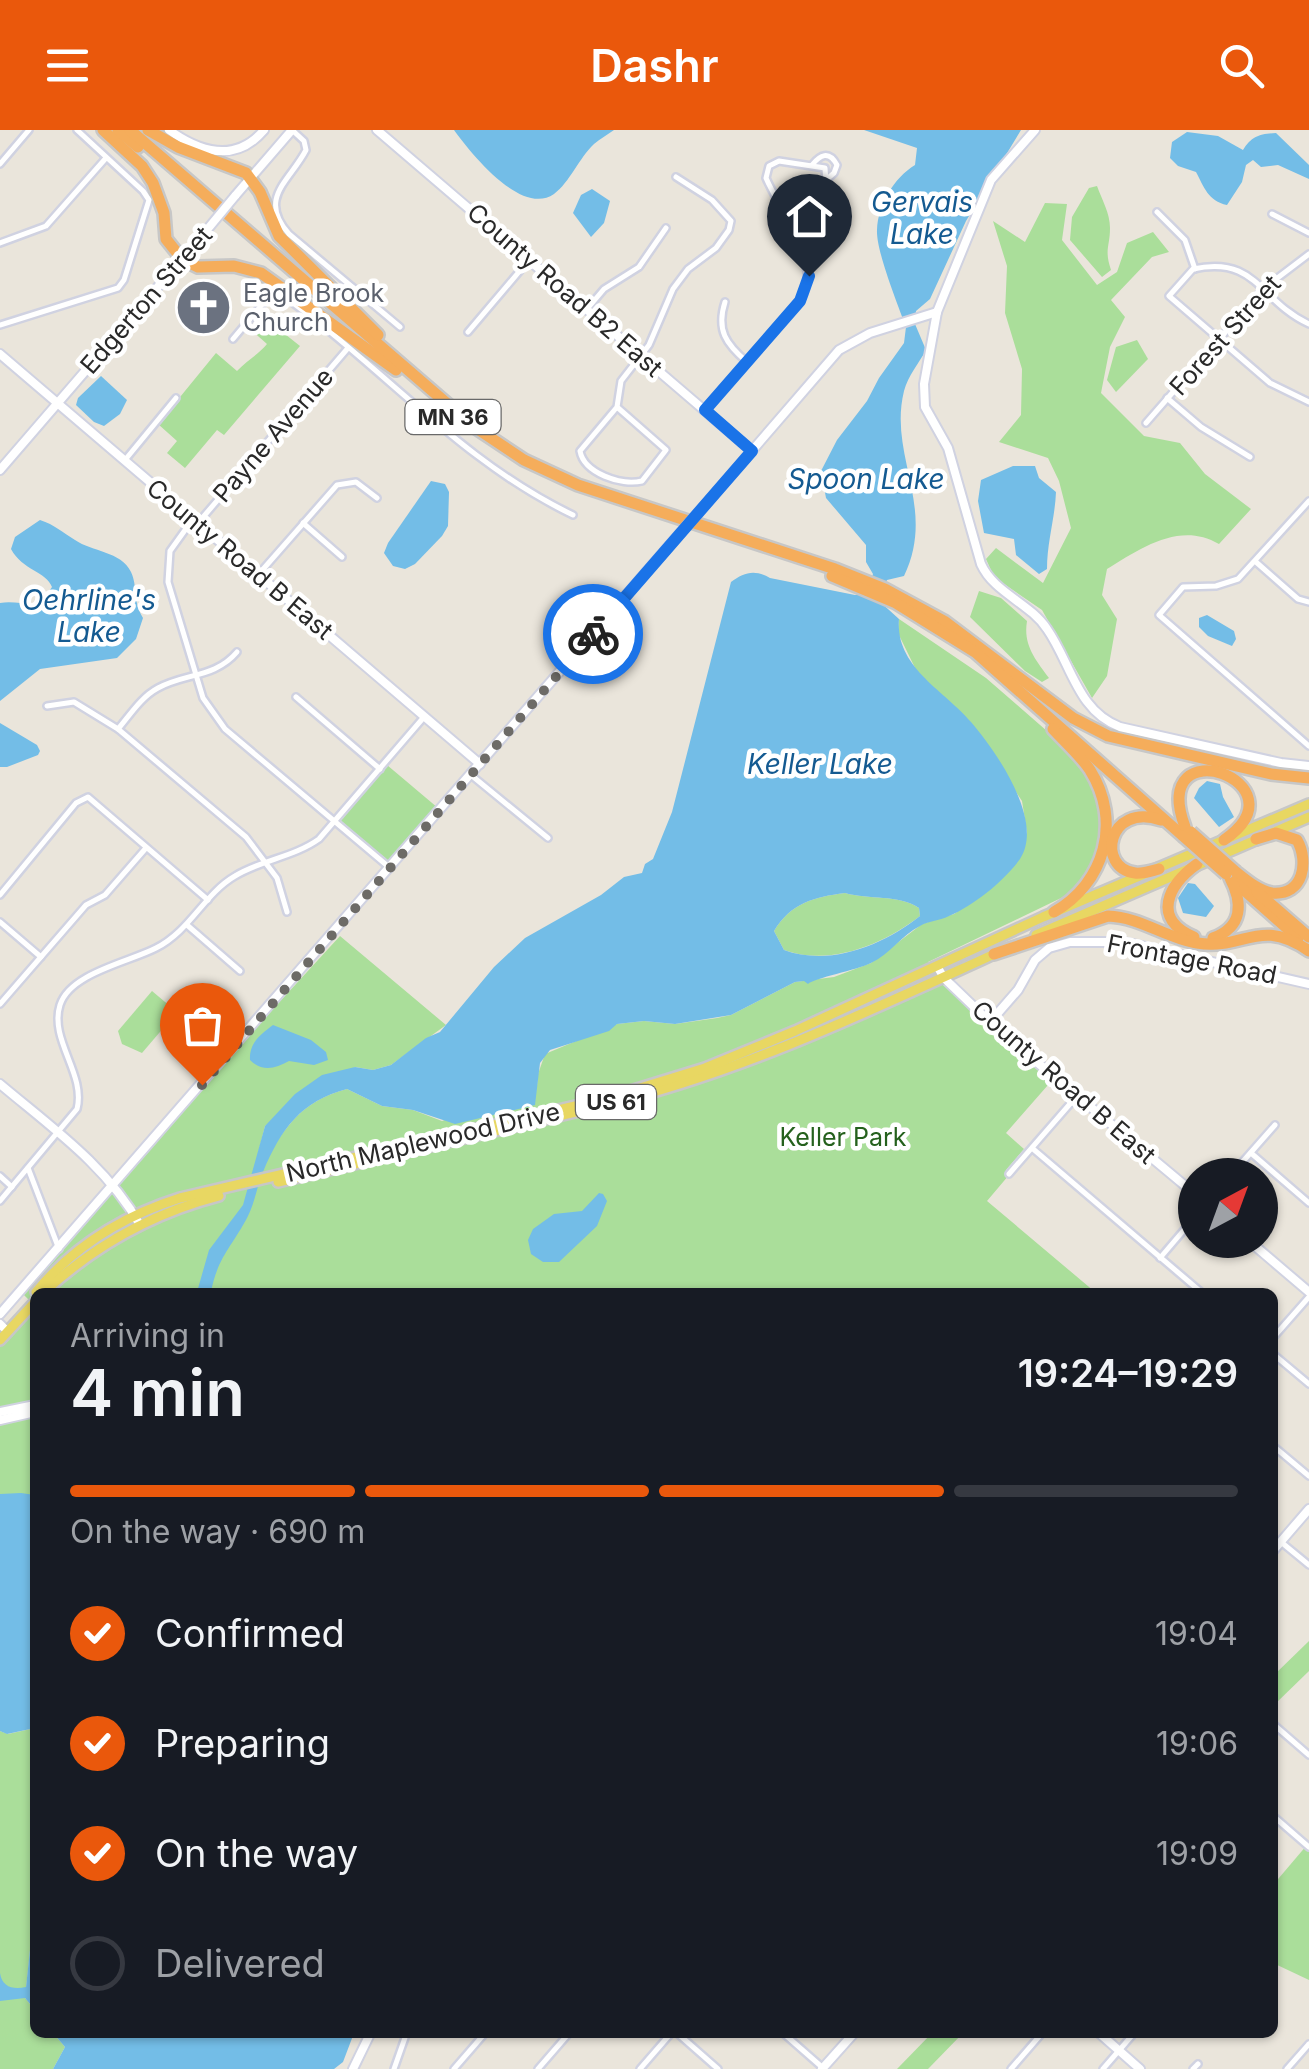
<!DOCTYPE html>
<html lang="en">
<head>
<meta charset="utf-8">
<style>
	:root { --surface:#171b24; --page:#20242c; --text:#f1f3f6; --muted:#9ea1a6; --line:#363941; --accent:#ea580c }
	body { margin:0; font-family:Inter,sans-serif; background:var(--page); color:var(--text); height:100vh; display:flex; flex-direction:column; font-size:38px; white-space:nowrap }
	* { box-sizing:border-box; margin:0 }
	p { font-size:32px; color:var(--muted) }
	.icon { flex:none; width:55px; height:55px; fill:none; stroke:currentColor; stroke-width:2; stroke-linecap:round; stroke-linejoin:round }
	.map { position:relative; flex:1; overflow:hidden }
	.sheet { position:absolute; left:30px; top:1158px; width:1248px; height:750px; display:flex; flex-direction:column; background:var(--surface); border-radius:15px; box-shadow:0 2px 8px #0004 }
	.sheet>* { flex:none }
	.needle { width:65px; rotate:41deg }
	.buttons { position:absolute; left:1178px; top:1028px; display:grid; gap:20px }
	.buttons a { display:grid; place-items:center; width:100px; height:100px; border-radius:50%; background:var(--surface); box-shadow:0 2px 8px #0004; font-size:50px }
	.pin { position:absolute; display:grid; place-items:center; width:85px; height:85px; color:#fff; margin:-102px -42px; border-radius:50% 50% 50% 0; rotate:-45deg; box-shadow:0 0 10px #0007 }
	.pin .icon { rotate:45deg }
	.courier { position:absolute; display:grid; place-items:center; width:100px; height:100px; margin:-50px; border:8px solid #1a73e8; border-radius:50%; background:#fff; color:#222; box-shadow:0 2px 12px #0007 }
	.summary em { font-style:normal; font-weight:600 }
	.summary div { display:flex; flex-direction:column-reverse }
	.summary { display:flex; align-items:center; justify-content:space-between; height:170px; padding:0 40px }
	h1 { font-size:65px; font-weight:600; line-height:75px }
	.bar { display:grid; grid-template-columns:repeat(4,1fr); gap:15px 10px; align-content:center; height:120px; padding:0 40px }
	.bar i { height:12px; border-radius:8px; background:var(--line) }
	.bar .selected { background:var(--accent) }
	.bar p { grid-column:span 4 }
	ol { padding:0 40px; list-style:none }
	li { display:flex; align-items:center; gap:30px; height:110px }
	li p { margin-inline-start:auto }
	li .icon { padding:10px; border-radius:50%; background:var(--accent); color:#fff; stroke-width:4 }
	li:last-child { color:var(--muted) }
	li i { width:55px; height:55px; border:5px solid var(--line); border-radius:50% }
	header { display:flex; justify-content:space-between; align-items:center; height:130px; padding:0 40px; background:var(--accent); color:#fff; font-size:45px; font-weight:600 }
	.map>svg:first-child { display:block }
	.green { fill:#aade9a }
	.water { fill:#73bde7; fill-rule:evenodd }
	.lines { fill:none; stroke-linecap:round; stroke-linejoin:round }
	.street-casing { stroke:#d0d2e1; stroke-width:10 }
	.secondary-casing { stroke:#d0d2e1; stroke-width:12 }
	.primary-casing { stroke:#c7c7c7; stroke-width:14 }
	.highway-casing { stroke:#c7c7c7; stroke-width:16 }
	.street { stroke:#fff; stroke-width:5 }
	.secondary { stroke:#fff; stroke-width:8 }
	.primary { stroke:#e8d762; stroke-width:9 }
	.highway { stroke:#f5ad5b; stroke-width:11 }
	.secondary-bridge-casing { stroke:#d0d2e1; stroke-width:12; stroke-linecap:butt }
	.highway-bridge-casing { stroke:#c7c7c7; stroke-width:16; stroke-linecap:butt }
	.secondary-bridge { stroke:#fff; stroke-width:8 }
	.highway-bridge { stroke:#f5ad5b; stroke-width:11 }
	.done { stroke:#6d6b67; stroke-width:10; stroke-dasharray:0 18 }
	.route { stroke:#1a73e8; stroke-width:12 }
	.labels { text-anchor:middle; stroke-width:9; stroke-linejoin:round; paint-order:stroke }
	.shield { fill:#fff; stroke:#696969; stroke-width:2.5 }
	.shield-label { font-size:22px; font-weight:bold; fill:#292929 }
	.street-label { font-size:25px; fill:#292929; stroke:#fff }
	.worship-label { font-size:25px; fill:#5b616d; stroke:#fff; text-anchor:start }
	.park-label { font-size:25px; fill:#25611d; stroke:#fff }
	.water-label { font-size:28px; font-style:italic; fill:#145a91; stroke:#fff }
</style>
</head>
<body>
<header><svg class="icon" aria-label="menu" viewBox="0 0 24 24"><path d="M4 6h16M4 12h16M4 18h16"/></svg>Dashr<svg class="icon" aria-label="search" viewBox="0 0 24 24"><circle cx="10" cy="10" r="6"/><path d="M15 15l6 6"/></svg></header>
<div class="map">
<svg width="1309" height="1939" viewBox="0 0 1309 1939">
	<rect width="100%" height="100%" fill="#eae5db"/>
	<g class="green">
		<path d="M1097 56C1102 70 1110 83 1110 98 1110 117 1104 119 1111 140L1102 147 1070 110 1072 87 1089 58Z"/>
		<path d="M1045 73 1067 74 1062 110 1097 155 1117 142 1127 113 1153 102 1169 122 1152 127 1111 170 1125 187 1110 217 1101 263 1144 306 1180 313 1205 344 1251 379 1219 414C1180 391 1141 418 1107 439L1102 465 1117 489 1107 546 1092 568 1042 480 994 447 986 429 996 418 1043 453 1071 398 1059 351 1048 328 999 312 1021 285 1022 239 1005 183 1007 136 993 91 1025 112Z"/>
		<path d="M261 185 300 216 224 305 217 300 185 338 167 323 177 311 158 294 216 223 237 241C247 230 258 225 267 214L250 199Z"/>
		<path d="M1137 210 1148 229 1116 262 1107 250 1116 217Z"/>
		<path d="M979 461 1001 468 1027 491C1023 515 1035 529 1049 548L1042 552 1025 541 970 487Z"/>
		<path d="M899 489 986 548 1071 622 1104 672 1103 727 1086 756 928 832 958 864 1055 947 1006 1003 1024 1019 1006 1040 1009 1045 987 1071 1095 1162H35V1176L23 1164 240 915 340 806 446 895 391 935 373 940 355 937 265 996 252 1047C284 1005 293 973 347 959L382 976 413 980 442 991 537 956 538 944 545 924 617 894 644 891 675 894 717 888 731 885 795 852 834 847 871 833 922 794 954 784 993 757 1027 703 1022 671 970 592 917 542 898 503Z"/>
		<path d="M387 635 438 678 391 733 340 691Z"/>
		<path d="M845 763C869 770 898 764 919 778L920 786C884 814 830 837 784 820L774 801C791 773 814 767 845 763Z"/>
		<path d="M152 861 177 882 142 923 122 914 118 901Z"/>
		<path d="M35 1179V1365L0 1364V1217Z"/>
		<path d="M1309 1511V1541L1273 1576V1546Z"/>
		<path d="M35 1598V1773L25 1868 35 1880V1902L53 1903 65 1917 53 1939H0V1601L8 1604Z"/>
		<path d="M1307 1715 1309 1717V1850L1273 1833V1755Z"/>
		<path d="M932 1903H963L928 1939H897Z"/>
	</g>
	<g class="water">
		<path d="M454 0H614C608 4 600 9 594 14 579 28 570 52 554 64 521 87 470 22 454 0Z"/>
		<path d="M864 0H1021L966 91 930 169 916 181 915 194 926 220C919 233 908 246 904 261 888 326 937 377 904 446L887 450 878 470 899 489C895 537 944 560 971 592 996 621 1045 691 1020 729 1003 752 974 775 949 786 939 791 928 791 920 796 902 805 890 824 871 833 857 840 814 848 808 854L804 851 795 852 731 885 675 894 644 891 617 894 609 901 550 920 540 933 535 975 455 994 413 980 382 976 347 959C301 971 281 999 263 1042 257 1056 255 1072 248 1086 232 1117 218 1126 211 1162H197L209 1120 243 1075 265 996 295 964 322 945 355 937 373 940 391 935 426 908 440 902 494 837 525 808 601 765 624 747 642 743 645 734 653 729 672 682 731 452C744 442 755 439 770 448L855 465 866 464 873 444 866 432V415L826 368 821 341 837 310 867 271 879 248 904 213 906 197C898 175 876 121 877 100 878 74 894 48 915 35L917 18ZM845 763C869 770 898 764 919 778L920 786C884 815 830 837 784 820L774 801C791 773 814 767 845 763Z"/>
		<path d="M1187 2 1218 6 1243 20C1252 6 1259 4 1276 3L1309 35V49L1278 35 1261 37 1253 30 1246 35 1242 52 1227 75C1208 71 1204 57 1196 42L1178 36 1170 28 1172 12Z"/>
		<path d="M592 59 610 71 604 93 591 107 573 83 581 65Z"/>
		<path d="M101 246 127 270 120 284 104 296 94 292 76 275 78 268Z"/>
		<path d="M1013 336H1035L1039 348 1056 362C1055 388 1047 412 1047 439L1039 444 1016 425 1014 409 984 403 978 371 981 350Z"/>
		<path d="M431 351 445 354 449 362 448 396 442 406 415 434 405 439 393 436 384 423 388 413Z"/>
		<path d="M40 390C55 395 62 402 75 410 92 422 121 421 131 442 138 457 132 469 143 488L136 509 117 528 40 539 0 571V473C14 470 27 476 41 473L52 457C46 441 23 441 11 419L15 407Z"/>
		<path d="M1207 485 1234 501 1236 509 1232 516 1208 506 1199 497V488Z"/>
		<path d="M0 593 37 615 40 621 38 625 7 637H0Z"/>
		<path d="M1207 651 1220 654 1223 667 1234 687 1219 697 1194 668 1199 658Z"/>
		<path d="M1188 753 1195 754 1214 776 1206 787 1183 783 1178 768Z"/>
		<path d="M273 895 311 910 326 922 328 930 314 935 289 931C275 939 262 942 250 930 249 913 261 904 273 895Z"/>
		<path d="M599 1063 603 1064 607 1071 597 1096 559 1132H543L531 1124 528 1110 533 1099 554 1084 582 1081Z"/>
		<path d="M21 1363 35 1365V1598L7 1604 0 1601V1364Z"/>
		<path d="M35 1773V1880L25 1868 0 1871V1843C2 1857 13 1860 26 1857Z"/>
		<path d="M53 1903H354L343 1932 334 1939H53L65 1917Z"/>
	</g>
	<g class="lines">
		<defs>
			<g id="street">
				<path d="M292 0 304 11 306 20C290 51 257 68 289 104L400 197"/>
				<path d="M0 34 29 0"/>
				<path d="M812 35C820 25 829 20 837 35L834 43 827 49"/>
				<path d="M1157 82 1185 110 1195 139"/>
				<path d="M1272 84 1309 103"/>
				<path d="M0 113 46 96 106 28"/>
				<path d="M725 172C716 200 726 214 747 232"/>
				<path d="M587 179 604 159 639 137 666 98"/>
				<path d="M1309 194C1259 171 1257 125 1193 139L1169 166 1270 253 1309 272"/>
				<path d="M0 195 118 158 124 150 149 70 143 61 77 0"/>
				<path d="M468 202 529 130"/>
				<path d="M233 209 270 165 279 163C382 235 458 330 573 385"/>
				<path d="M1167 268 1201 297 1250 327"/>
				<path d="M617 277 666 320 642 351C621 356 584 343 580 321L617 277 621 251 649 215 673 159 688 139 716 118 729 100 731 91 712 70 676 47"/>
				<path d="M705 280 800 171C824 135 781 83 766 48L769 36 779 31 825 38 827 68 834 77"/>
				<path d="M1146 293 1263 159 1309 124"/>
				<path d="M125 330 176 268"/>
				<path d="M1309 371 1238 449 1216 456 1183 457 1159 485 1309 616"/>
				<path d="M193 389 170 421 168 452 203 568 225 599 390 738"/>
				<path d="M198 393 348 218"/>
				<path d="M303 393 342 427"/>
				<path d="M1256 432 1298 469 1309 472"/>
				<path d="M258 445 337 355 356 352 377 368"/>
				<path d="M296 567 380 639"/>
				<path d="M47 576 74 572 118 599 246 707 277 748 287 782"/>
				<path d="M118 599C130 585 141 567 158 558 185 543 215 548 237 522"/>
				<path d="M471 645 548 708"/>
				<path d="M0 765 76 673 88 667 208 770"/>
				<path d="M0 792 41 827"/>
				<path d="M187 795 240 841"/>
				<path d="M0 874 86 775 105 765 146 718"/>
				<path d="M1032 1018 1201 1162"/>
				<path d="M1251 1023 1309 1073"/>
				<path d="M28 1038 59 1119"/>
				<path d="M1009 1044 1076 967"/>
				<path d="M1231 1045 1275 995"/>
				<path d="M0 1046 12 1057"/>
				<path d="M0 1071 77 979C86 944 49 910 60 875 70 843 129 832 156 818 190 801 204 764 235 746 261 730 294 727 319 709L424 587"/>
				<path d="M1160 1128 1195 1087"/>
				<path d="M1272 1209 1309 1167"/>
				<path d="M1272 1223 1309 1254"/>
				<path d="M1272 1315 1309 1346"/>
				<path d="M1281 1412 1309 1435"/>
				<path d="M1272 1593 1309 1625"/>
				<path d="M1272 1685 1309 1717"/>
				<path d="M676 1902 718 1939"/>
				<path d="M782 1902 823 1938"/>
				<path d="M394 1939 407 1902"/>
				<path d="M454 1939 486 1902"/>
				<path d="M538 1939 570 1902"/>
				<path d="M640 1939 672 1902"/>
				<path d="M1011 1939 1043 1902"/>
				<path d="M1103 1939 1135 1902"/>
				<path d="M1193 1939 1198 1934"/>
				<path d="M1287 1939 1309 1914"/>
			</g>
			<g id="secondary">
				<path d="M169 0C201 23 236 33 264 0"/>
				<path d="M377 0 752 321"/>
				<path d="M1035 0 991 50 937 182 924 254 925 277 948 318 981 434C994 463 1030 473 1047 499 1071 533 1077 581 1120 597L1281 633 1309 636"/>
				<path d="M235 66 292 0"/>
				<path d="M0 224 480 634"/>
				<path d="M0 340 206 101"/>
				<path d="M706 374 839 220 870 203 937 182"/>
				<path d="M937 836 944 848 996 898 1195 1064"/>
				<path d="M991 891 1018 860 1035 830 1049 818 1070 812H1124L1309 854"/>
				<path d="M0 954C51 997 107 1036 140 1095"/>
				<path d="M1248 1110 1309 1162"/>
				<path d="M0 1184 669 416"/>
				<path d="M0 1194 4 1198"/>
				<path d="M0 1282 35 1275"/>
				<path d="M0 1290 35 1282"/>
				<path d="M1272 1422 1309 1379"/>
				<path d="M1098 1902 1140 1939"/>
				<path d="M353 1939 371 1902"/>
				<path d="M822 1939 855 1902"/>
			</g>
			<g id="primary">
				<path d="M1036 805 1309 687"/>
				<path d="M604 975C743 942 869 881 999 822"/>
				<path d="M278 1052 584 980"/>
				<path d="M36 1162C74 1116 123 1086 180 1068L601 970 705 938 795 901 1043 787 1309 674"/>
				<path d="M44 1162C94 1116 153 1083 219 1066"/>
				<path d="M0 1210 35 1172"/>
			</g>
			<g id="highway">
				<path d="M103 0 142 36 153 53 164 83 166 109 182 129 198 137 234 136 261 143 396 240"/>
				<path d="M118 0 138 17"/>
				<path d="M130 0 473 296 524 330 578 355 835 439 885 459 944 491 1073 588 1108 606 1271 644 1309 648"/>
				<path d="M148 0 178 17 246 43 260 62 279 106 378 205"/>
				<path d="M832 446 896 473 975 522 1183 706"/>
				<path d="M1053 599C1065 612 1080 625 1090 640 1122 691 1105 753 1054 782"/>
				<path d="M1185 697C1147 595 1309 652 1224 710"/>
				<path d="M1159 739C1151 741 1142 744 1135 743 1096 738 1107 672 1161 690"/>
				<path d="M1236 742C1246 750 1259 761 1272 763 1304 766 1309 731 1297 710L1276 703 1256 709"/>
				<path d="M1237 754 1298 808"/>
				<path d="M1257 762 1309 807"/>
				<path d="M1194 807C1151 789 1168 755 1197 734"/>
				<path d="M1213 808C1243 797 1243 773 1230 748"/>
				<path d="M994 824 1108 786C1140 787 1166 808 1197 813 1244 821 1259 786 1309 821"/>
			</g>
		</defs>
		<use href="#street" class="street-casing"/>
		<use href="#secondary" class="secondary-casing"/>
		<use href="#primary" class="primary-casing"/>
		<use href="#highway" class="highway-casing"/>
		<use href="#street" class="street"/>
		<use href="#secondary" class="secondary"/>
		<use href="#primary" class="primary"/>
		<use href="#highway" class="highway"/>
		<defs>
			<g id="secondary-bridge">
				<path d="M206 101 235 66"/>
				<path d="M669 416 706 374"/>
			</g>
			<g id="highway-bridge">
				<path d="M1191 702 1236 742"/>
				<path d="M1183 706 1226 744"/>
			</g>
		</defs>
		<use href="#secondary-bridge" class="secondary-bridge-casing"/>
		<use href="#highway-bridge" class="highway-bridge-casing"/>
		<use href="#secondary-bridge" class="secondary-bridge"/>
		<use href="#highway-bridge" class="highway-bridge"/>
	</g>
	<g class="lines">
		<path class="done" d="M202 955 593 504"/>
		<path class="route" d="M593 504 752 321 705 280 800 171 809 146"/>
	</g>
	<defs>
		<symbol id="church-disc" viewBox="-11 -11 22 22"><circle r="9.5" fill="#6b7280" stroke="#fff"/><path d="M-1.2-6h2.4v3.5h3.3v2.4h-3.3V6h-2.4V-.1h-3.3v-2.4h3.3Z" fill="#fff"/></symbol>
	</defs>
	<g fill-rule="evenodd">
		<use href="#church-disc" x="172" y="146" width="63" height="63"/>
	</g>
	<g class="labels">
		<g class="shield">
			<rect x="405.5" y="270" width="95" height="34" rx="8"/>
			<rect x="576" y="955" width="80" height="34" rx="8"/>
		</g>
		<g class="shield-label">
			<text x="453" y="295">MN 36</text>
			<text x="616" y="980">US 61</text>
		</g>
		<g class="street-label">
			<text transform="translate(565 160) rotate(41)" y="9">County Road B2 East</text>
			<text transform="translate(146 170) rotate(-49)" y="9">Edgerton Street</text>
			<text transform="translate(1225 205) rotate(-48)" y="9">Forest Street</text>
			<text transform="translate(273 305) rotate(-49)" y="9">Payne Avenue</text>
			<text transform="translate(240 429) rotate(40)" y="9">County Road B East</text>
			<text transform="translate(1192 829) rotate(11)" y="9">Frontage Road</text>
			<text transform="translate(1064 952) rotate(41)" y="9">County Road B East</text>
			<text transform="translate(423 1012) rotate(-13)" y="9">North Maplewood Drive</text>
		</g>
		<g class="worship-label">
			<text x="243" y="172">Eagle Brook<tspan x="243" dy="29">Church</tspan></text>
		</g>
		<g class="park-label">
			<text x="843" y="1016">Keller Park</text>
		</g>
		<g class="water-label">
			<text x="922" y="82">Gervais<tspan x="922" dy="32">Lake</tspan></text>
			<text x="866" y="359">Spoon Lake</text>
			<text x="89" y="480">Oehrline's<tspan x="89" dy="32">Lake</tspan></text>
			<text x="820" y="644">Keller Lake</text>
		</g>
	</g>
</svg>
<div class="buttons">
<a><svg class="needle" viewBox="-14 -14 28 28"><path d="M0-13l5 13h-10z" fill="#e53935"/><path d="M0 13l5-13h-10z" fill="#9ea1a6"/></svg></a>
</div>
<div class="pin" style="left:202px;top:955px;background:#ea580c"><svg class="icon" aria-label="bag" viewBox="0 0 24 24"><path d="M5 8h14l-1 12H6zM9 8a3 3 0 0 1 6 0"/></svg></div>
<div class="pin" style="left:809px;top:146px;background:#1f2937"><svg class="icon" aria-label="home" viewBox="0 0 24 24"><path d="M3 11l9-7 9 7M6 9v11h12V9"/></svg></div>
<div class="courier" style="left:593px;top:504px"><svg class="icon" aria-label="bike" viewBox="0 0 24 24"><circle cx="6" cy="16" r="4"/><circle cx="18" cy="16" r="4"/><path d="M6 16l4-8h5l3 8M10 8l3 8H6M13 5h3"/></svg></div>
<section class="sheet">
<div class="summary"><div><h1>4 min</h1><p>Arriving in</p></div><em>19:24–19:29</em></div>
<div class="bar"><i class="selected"></i><i class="selected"></i><i class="selected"></i><i></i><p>On the way · 690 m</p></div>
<ol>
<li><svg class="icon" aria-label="check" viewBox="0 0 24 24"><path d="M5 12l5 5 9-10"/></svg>Confirmed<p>19:04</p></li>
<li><svg class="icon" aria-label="check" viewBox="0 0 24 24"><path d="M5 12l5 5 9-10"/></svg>Preparing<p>19:06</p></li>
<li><svg class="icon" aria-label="check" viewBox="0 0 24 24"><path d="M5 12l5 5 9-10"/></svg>On the way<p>19:09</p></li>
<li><i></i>Delivered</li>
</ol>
</section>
</div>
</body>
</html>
